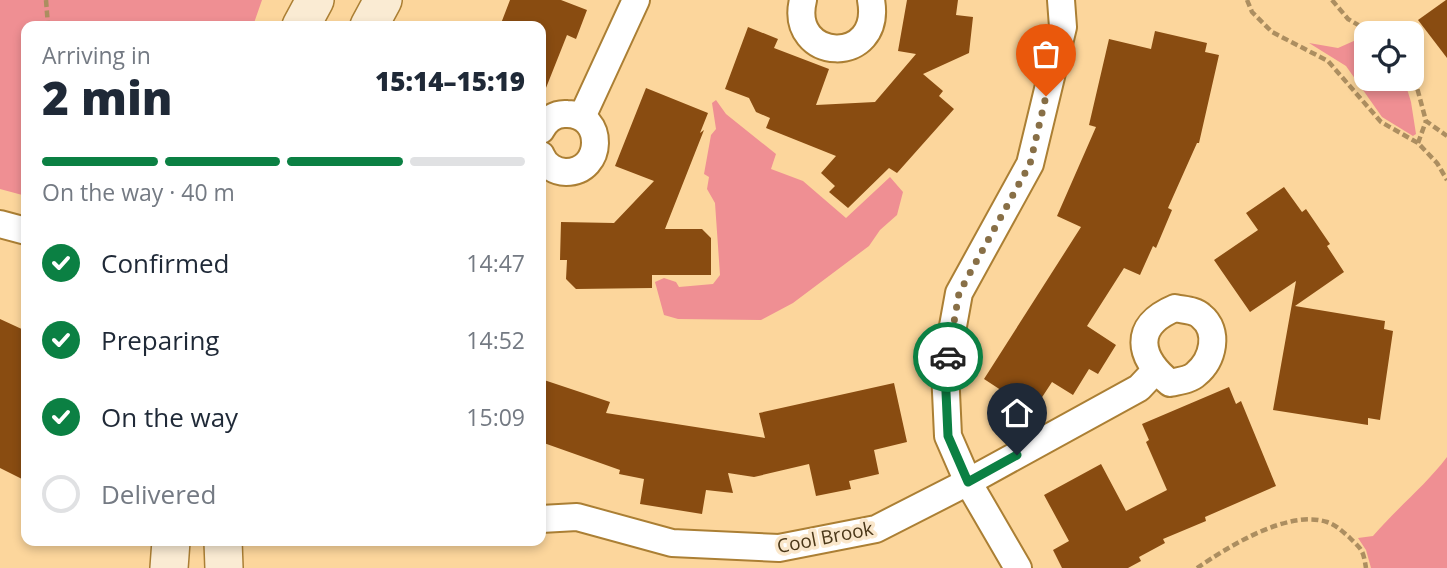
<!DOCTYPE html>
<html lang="en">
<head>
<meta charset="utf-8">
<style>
	:root { --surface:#fff; --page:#f6f6f7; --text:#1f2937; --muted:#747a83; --line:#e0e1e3; --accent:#0b8043 }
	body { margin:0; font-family:"Open Sans",sans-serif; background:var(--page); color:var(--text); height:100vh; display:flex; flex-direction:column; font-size:26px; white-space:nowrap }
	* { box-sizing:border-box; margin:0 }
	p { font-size:23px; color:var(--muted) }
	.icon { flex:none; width:38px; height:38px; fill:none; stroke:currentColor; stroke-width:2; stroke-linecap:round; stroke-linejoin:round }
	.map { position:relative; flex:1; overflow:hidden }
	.sheet { position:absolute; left:21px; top:21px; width:525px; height:525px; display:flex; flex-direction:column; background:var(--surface); border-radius:14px; box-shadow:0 4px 10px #0003 }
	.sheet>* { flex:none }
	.buttons { position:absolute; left:1354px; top:21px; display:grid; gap:14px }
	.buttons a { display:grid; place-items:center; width:70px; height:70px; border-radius:14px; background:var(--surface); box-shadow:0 4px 10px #0003; font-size:35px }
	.pin { position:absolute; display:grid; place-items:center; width:60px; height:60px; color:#fff; margin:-72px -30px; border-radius:50% 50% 50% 0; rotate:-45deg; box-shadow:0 0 7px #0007 }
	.pin .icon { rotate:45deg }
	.courier { position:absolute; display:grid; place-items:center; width:70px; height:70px; margin:-35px; border:5px solid #0b8043; border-radius:50%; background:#fff; color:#222; box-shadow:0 2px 9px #0007 }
	.overview em { font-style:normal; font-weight:800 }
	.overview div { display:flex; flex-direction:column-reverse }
	.overview { display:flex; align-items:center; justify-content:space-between; height:119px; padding:0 21px }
	h1 { font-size:46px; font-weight:800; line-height:52px }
	.bar { display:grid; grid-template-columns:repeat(4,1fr); gap:10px 7px; align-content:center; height:84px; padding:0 21px }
	.bar i { height:9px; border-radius:5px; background:var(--line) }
	.bar .on { background:var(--accent) }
	.bar p { grid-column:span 4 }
	ol { padding:0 21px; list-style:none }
	li { display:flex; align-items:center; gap:21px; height:77px }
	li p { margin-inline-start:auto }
	li .icon { padding:7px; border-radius:50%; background:var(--accent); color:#fff; stroke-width:4 }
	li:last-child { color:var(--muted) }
	li i { width:38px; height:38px; border:4px solid var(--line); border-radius:50% }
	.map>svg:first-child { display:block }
	.green { fill:#ef8f93 }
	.building { fill:#894c11 }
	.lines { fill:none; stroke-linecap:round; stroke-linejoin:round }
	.street-casing { stroke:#ab7f34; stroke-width:30 }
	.secondary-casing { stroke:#ab7f34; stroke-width:40 }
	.path { stroke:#ac8e60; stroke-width:4.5; stroke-dasharray:7 3.5; stroke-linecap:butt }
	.street { stroke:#fff; stroke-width:26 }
	.secondary { stroke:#faebd3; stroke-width:37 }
	.done { stroke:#886f46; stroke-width:7; stroke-dasharray:0 12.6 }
	.route { stroke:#0b8043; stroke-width:9 }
	.labels { text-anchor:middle; stroke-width:7; stroke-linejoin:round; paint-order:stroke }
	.street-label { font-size:19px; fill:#4a3718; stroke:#fae7cb }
</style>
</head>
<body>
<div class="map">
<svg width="1447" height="568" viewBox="0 0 1447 568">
	<rect width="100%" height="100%" fill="#fcd69c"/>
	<g class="green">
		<path d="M0 0H262L253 26H26V196L0 189Z"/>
		<path d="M1365 36 1367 38V79H1404L1411 102 1416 134 1413 136 1382 117 1346 66 1309 43 1338 48Z"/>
		<path d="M716 100 726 114 776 154 771 169 803 181 846 218 890 177 903 192 897 215 880 230 869 246 793 303 761 320 678 319 664 315 655 282 664 278 676 282 679 287 713 284 720 275 715 203 707 189 709 177 704 174 711 135 716 129 712 103Z"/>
		<path d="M1447 457V568H1371L1366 550 1358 538 1373 536C1397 508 1425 486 1447 457Z"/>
	</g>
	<g class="building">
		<path d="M510 0H561L587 10 576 39 567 35 542 98 541 26H500Z"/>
		<path d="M907 0H958L956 15 973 17 969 53 923 74 943 91 939 96 954 109 897 173 889 168 848 208 829 192 835 186 821 173 836 156 766 128 770 118 756 112 749 98 725 89 748 27 778 39 774 48 829 69 816 105 875 102 916 54 898 51Z"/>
		<path d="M1446 0H1447V58L1418 20Z"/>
		<path d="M1155 31 1207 43 1205 52 1219 55 1199 143H1197L1168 208 1172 210 1156 248 1153 246 1140 275 1124 268 1087 326 1116 345 1098 374 1089 369 1073 395 1052 382 1033 411 984 379 1081 227 1057 216 1096 127 1089 125 1109 39 1151 49Z"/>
		<path d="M646 88 708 113 700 133 704 130 665 229H702L711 238V275H652V288L576 289 566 279 567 260H560L561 222 614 223 654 181 615 166Z"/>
		<path d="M1284 187 1302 212 1306 209 1330 244 1327 246 1344 272 1295 306 1385 321 1384 329 1393 331 1380 420 1368 418V425L1273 410 1296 281 1250 312 1214 260 1258 230 1246 213Z"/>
		<path d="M0 319 26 331V481L0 468Z"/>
		<path d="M541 379 610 402 606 413 765 438 759 413 894 383 907 442 874 450 879 474 849 481 851 489 816 496 809 464 754 477 728 473 733 493 706 490 702 514 640 504 644 479 619 474 620 470 541 442Z"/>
		<path d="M1229 387 1236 404 1241 401 1276 486 1205 517 1206 521 1163 539 1165 543 1139 557 1141 561 1128 568H1062L1053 550 1069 541 1044 495 1101 464 1126 511 1167 490 1146 442 1149 440 1142 424Z"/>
	</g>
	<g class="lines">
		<defs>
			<g id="street">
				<path d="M803 0C788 62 883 67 871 0"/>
				<path d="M582 117 636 0"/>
				<path d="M541 130C546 120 555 113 567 114 605 114 604 172 566 172 555 172 545 165 541 155"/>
				<path d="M0 224 26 231"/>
				<path d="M1175 308C1183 310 1195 310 1201 316 1220 331 1213 360 1196 374 1190 380 1178 381 1170 383 1138 357 1132 326 1175 308Z"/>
				<path d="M541 519 577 517 672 543 779 548 876 529 968 482 1139 388 1155 371"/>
				<path d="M1018 568 968 482 948 436 945 370 959 293 1030 164 1063 27 1061 0"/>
			</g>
			<g id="secondary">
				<path d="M301 26 315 0"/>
				<path d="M369 26 383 0"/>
				<path d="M223 541 224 568"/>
				<path d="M169 568 171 541"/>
			</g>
		</defs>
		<use href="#street" class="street-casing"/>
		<use href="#secondary" class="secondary-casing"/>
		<g class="path">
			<path d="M46 0 48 26"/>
			<path d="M1247 0 1252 12 1272 32 1328 61 1381 122 1418 143 1437 163 1447 180"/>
			<path d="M1332 0 1348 19 1372 33"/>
			<path d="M1412 69 1426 121 1447 136"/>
			<path d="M1418 143 1426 121"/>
			<path d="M1197 568C1228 547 1288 509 1327 522 1336 525 1342 531 1349 537 1362 550 1363 549 1366 568"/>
		</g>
		<use href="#street" class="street"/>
		<use href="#secondary" class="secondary"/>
	</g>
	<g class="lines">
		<path class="done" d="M948 357 959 293 1030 164 1046 96"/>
		<path class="route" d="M948 357 945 370 948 436 968 482 1017 455"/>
	</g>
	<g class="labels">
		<g class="street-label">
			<text transform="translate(825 537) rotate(-11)" y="7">Cool Brook</text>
		</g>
	</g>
</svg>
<div class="buttons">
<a><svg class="icon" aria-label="locate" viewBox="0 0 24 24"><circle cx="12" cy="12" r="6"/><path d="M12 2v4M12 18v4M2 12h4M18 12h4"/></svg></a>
</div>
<div class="pin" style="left:1046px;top:96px;background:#ea580c"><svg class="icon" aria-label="bag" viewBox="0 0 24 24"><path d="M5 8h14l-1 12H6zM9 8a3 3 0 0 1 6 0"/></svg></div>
<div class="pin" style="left:1017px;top:455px;background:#1f2937"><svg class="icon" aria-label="home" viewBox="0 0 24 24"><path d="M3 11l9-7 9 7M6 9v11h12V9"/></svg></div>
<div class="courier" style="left:948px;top:357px"><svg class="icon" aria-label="car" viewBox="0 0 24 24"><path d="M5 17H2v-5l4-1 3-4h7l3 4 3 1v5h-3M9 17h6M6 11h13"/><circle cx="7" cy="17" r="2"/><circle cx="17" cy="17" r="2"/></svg></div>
<section class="sheet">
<div class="overview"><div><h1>2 min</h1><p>Arriving in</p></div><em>15:14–15:19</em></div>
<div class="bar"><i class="on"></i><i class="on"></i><i class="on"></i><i></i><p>On the way · 40 m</p></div>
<ol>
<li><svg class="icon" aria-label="check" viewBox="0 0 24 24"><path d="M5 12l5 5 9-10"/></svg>Confirmed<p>14:47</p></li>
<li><svg class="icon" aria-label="check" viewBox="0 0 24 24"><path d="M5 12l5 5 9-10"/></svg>Preparing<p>14:52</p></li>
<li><svg class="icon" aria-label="check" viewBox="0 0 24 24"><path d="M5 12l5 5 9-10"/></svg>On the way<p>15:09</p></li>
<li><i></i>Delivered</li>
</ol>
</section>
</div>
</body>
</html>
